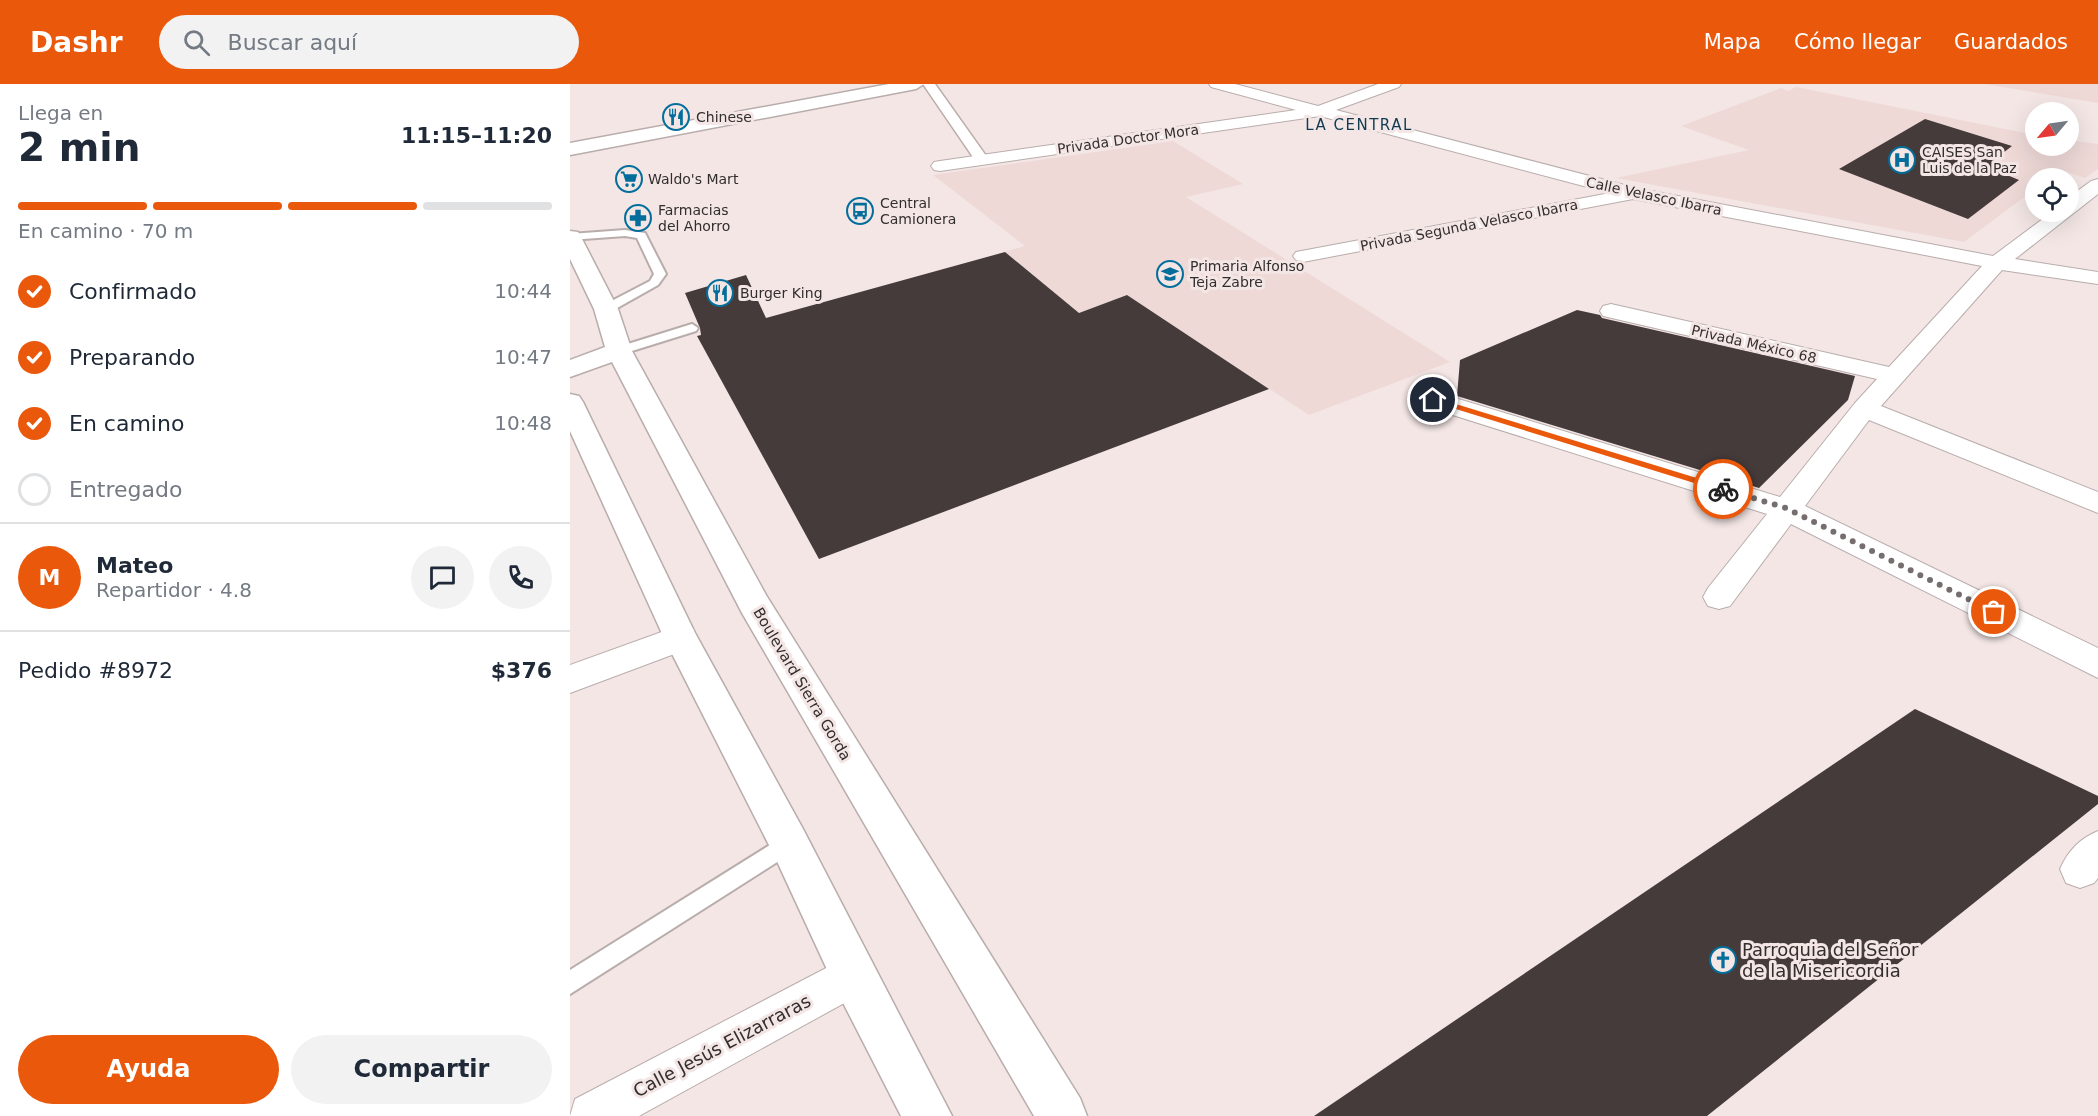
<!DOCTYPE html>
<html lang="es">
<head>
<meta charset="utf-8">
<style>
	:root { --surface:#fff; --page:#f2f2f3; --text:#1f2937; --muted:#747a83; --line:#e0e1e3; --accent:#ea580c }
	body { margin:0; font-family:"DejaVu Sans",sans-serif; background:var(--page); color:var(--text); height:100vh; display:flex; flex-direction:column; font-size:22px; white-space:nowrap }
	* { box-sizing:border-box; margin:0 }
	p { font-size:20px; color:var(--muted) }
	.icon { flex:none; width:33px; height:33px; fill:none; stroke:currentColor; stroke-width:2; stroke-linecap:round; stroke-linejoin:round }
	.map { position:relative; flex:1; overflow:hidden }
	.panel { display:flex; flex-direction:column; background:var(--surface); width:570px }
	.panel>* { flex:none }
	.needle { width:39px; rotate:241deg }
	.fabs { position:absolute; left:1455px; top:18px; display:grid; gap:12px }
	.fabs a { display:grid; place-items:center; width:54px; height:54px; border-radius:50%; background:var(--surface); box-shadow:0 6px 24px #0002; font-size:30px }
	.pin { position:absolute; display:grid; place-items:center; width:51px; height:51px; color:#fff; margin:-26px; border:3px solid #fff; border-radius:50%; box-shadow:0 2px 6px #0007 }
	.courier { position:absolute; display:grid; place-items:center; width:60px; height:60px; margin:-30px; border:4px solid #ea580c; border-radius:50%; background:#fff; color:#222; box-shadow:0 2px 8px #0007 }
	.headline em { font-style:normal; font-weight:700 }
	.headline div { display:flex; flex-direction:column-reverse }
	.headline { display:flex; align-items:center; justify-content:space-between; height:102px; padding:0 18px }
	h1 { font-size:39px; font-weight:700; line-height:45px }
	.bar { display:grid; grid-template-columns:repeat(4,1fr); gap:9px 6px; align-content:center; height:72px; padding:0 18px }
	.bar i { height:8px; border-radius:4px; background:var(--line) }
	.bar .selected { background:var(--accent) }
	.bar p { grid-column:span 4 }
	.line { display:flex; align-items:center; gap:15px; padding:0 18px; border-top:2px solid var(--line) }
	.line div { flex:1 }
	.round { display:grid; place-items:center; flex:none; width:63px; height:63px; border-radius:32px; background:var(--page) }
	ol { padding:0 18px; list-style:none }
	li { display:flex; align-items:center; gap:18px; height:66px }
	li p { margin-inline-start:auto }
	li .icon { padding:6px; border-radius:50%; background:var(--accent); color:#fff; stroke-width:4 }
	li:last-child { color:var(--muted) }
	li i { width:33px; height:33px; border:3px solid var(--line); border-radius:50% }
	.button { display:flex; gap:12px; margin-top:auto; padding:12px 18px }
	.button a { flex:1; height:69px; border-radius:36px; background:var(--accent); color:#fff; font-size:24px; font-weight:700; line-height:69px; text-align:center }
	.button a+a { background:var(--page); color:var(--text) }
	header { display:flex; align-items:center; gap:36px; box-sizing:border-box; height:84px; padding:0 30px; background:var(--accent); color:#fff }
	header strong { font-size:28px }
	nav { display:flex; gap:33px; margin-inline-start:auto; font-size:21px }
	.search { width:420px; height:54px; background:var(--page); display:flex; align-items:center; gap:15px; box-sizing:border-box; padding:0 21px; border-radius:33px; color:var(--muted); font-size:22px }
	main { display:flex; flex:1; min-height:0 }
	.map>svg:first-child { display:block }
	.built { fill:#eed9d7 }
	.building { fill:#453b3a }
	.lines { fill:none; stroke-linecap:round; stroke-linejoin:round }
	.service-casing { stroke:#b9adac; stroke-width:4 }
	.pedestrian-casing { stroke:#b9adac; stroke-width:3 }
	.minor-casing { stroke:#b9adac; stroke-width:2 }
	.tertiary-casing { stroke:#b9adac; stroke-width:3 }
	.secondary-casing { stroke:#b9adac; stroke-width:3 }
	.service { fill:#fff; fill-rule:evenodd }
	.pedestrian { fill:#fff; fill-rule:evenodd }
	.minor { fill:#fff; fill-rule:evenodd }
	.tertiary { fill:#fff; fill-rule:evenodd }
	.secondary { fill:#fff; fill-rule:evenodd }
	.route { fill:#ea580c }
	.done { stroke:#766e6e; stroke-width:6; stroke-dasharray:0 10.8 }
	.labels { text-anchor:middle; stroke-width:6; stroke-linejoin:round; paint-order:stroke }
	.far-poi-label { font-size:14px; fill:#332e2e; stroke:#f3e6e5; text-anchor:start }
	.far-street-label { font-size:14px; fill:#332e2e; stroke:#f3e6e5 }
	.far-quarter-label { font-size:15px; letter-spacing:1.5px; fill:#103b51; stroke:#f3e6e5 }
	.street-label { font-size:15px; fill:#332e2e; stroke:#f3e6e5 }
	.near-poi-label { font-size:18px; fill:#332e2e; stroke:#f3e6e5; text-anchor:start }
	.near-street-label { font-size:18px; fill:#332e2e; stroke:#f3e6e5 }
</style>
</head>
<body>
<header>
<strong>Dashr</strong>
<div class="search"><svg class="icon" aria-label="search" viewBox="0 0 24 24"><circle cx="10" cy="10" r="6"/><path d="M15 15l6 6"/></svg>Buscar aquí</div>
<nav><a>Mapa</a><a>Cómo llegar</a><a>Guardados</a></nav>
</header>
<main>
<section class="panel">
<div class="headline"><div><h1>2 min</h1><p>Llega en</p></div><em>11:15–11:20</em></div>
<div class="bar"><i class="selected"></i><i class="selected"></i><i class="selected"></i><i></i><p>En camino · 70 m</p></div>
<ol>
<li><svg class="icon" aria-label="check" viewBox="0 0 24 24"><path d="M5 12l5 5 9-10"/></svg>Confirmado<p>10:44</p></li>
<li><svg class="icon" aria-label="check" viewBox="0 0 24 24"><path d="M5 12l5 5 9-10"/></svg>Preparando<p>10:47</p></li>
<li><svg class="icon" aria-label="check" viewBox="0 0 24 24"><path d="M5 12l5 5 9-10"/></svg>En camino<p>10:48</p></li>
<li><i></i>Entregado</li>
</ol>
<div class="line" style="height:108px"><b class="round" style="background:var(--accent);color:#fff">M</b><div><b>Mateo</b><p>Repartidor · 4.8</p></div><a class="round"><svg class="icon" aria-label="chat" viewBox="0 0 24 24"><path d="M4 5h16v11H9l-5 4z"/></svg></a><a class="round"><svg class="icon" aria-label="phone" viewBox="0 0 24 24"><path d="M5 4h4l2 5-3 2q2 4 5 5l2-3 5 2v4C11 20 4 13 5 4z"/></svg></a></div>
<div class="line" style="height:78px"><div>Pedido #8972</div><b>$376</b></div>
<div class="button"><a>Ayuda</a><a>Compartir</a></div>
</section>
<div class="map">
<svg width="1528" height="1032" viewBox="0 0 1528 1032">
	<rect width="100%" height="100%" fill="#f3e6e5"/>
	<g class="built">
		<path d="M1415 0H1528V19Z"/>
		<path d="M1226 3 1465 51 1466 62H1498L1499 56 1528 60V85L1515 94 1491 86 1480 94H1466L1465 105 1394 158 1046 94 1179 66 1111 42 1211 4 1218 7Z"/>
		<path d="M603 57 673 100 616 113 880 278 739 331 557 211 509 229 435 168 455 162 363 91Z"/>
	</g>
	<g class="building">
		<path d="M1355 35 1442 62 1424 76 1448 84 1437 91 1449 96 1398 135 1269 85Z"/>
		<path d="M435 168 509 229 557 211 699 305 249 475 127 252 131 251 130 244 115 209 176 191 196 234Z"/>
		<path d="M1007 226 1030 231 1032 234 1285 292 1278 316 1189 404 887 312 890 276Z"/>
		<path d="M1345 625 1528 712V720L1137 1032H744Z"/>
	</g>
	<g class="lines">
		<defs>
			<g id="service">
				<path d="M55 146 75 149 96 190 88 201 40 228H32V222L80 197 84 190 67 154 55 152 0 156V150Z"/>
				<path d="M122 240 128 244 126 247 49 271 43 267 45 264Z"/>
				<path d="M219 749 226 752 229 759 226 766 0 910V886Z"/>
			</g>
			<path id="pedestrian" d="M353 0H365L419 76 417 79H407Z"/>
			<g id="minor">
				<path d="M639 0H665L748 22 808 0H831L829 3 766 26 1066 104 1423 172 1482 128H1498V114L1521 97 1528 95V110L1445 175 1528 188V200L1432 186 1311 322 1528 408V429L1299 336 1235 422 1528 564V594L1221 440 1160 522 1149 525 1138 522 1133 513 1138 504 1197 430 854 322 850 316 854 310 863 308 872 310 1210 413 1285 319 1307 295 1033 232 1030 227 1033 222 1041 220 1319 283 1412 182 1063 115 733 178 726 176 723 172 726 168 1040 109 750 32 370 87 364 86 361 82 364 78 370 77 726 26 641 3Z"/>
				<path d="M111 541 123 545 127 554 123 563 0 609V581Z"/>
				<path d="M1528 747V794L1524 799 1510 804 1496 799 1490 785C1498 767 1509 755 1528 747Z"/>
				<path d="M283 870 298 876 304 891 298 906 69 1032H0L5 1015Z"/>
			</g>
			<path id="tertiary" d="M319 0H354L346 5 0 71V59Z"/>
			<g id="secondary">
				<path d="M0 147 8 148 11 153 48 225 62 267 196 511 510 1014 517 1032H464L172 529 42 278 0 293V276L35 263 24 225 0 175Z"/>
				<path d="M0 310 9 312 13 318 125 549 233 745 382 1032H331L267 907 205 773 94 554 0 347Z"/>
			</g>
		</defs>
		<use href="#service" class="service-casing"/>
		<use href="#pedestrian" class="pedestrian-casing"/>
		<use href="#minor" class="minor-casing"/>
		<use href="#tertiary" class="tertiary-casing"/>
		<use href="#secondary" class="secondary-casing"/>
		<use href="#service" class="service"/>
		<use href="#pedestrian" class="pedestrian"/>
		<use href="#minor" class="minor"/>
		<use href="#tertiary" class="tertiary"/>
		<use href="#secondary" class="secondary"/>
	</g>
	<path class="route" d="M863 313 1156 403 1158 405 1150 407 860 317V314Z"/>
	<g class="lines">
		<path class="done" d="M1153 405 1216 424 1424 528"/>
	</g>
	<defs>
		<symbol id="restaurant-ring" viewBox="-11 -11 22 22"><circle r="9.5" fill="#f3e6e5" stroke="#036e9b" stroke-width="1.5"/><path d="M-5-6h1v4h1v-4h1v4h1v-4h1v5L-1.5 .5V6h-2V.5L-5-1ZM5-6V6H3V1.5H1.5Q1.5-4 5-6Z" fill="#036e9b"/></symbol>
		<symbol id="hospital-ring" viewBox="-11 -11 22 22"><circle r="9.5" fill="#f3e6e5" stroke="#036e9b" stroke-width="1.5"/><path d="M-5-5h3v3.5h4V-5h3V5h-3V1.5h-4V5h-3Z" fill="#036e9b"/></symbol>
		<symbol id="supermarket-ring" viewBox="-11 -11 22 22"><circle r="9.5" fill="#f3e6e5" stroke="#036e9b" stroke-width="1.5"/><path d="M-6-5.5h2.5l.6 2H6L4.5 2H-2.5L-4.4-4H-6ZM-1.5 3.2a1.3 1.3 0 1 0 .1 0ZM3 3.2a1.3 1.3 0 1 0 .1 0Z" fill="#036e9b"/></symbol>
		<symbol id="bus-ring" viewBox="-11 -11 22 22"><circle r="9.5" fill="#f3e6e5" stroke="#036e9b" stroke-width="1.5"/><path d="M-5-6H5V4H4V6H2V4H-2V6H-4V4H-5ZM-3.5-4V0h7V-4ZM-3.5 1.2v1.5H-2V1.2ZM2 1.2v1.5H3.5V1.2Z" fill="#036e9b"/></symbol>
		<symbol id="pharmacy-ring" viewBox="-11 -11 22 22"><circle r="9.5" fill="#f3e6e5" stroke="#036e9b" stroke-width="1.5"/><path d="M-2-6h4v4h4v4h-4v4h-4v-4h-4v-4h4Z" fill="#036e9b"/></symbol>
		<symbol id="school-ring" viewBox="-11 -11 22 22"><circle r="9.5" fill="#f3e6e5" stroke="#036e9b" stroke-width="1.5"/><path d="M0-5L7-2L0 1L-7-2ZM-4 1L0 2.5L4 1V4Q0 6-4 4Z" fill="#036e9b"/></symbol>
		<symbol id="church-ring" viewBox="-11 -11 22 22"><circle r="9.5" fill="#f3e6e5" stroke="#036e9b" stroke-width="1.5"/><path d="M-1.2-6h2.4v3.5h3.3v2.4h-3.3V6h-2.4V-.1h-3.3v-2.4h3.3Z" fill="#036e9b"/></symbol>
	</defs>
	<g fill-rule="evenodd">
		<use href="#restaurant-ring" x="91" y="18" width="30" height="30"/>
		<use href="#hospital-ring" x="1317" y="61" width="30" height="30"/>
		<use href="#supermarket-ring" x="44" y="80" width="30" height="30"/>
		<use href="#bus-ring" x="275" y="112" width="30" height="30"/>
		<use href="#pharmacy-ring" x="53" y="119" width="30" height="30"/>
		<use href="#school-ring" x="585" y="175" width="30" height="30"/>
		<use href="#restaurant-ring" x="135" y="194" width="30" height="30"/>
		<use href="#church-ring" x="1138" y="861" width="30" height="30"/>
	</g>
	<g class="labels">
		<g class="far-poi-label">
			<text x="126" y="38">Chinese</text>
			<text x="1352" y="73">CAISES San<tspan x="1352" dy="16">Luis de la Paz</tspan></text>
			<text x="78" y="100">Waldo's Mart</text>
			<text x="310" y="124">Central<tspan x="310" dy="16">Camionera</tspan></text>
			<text x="88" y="131">Farmacias<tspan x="88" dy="16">del Ahorro</tspan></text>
			<text x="620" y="187">Primaria Alfonso<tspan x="620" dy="16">Teja Zabre</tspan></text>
			<text x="170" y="214">Burger King</text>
		</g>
		<g class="far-street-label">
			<text transform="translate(558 55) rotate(-8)" y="5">Privada Doctor Mora</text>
			<text transform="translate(1084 112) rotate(12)" y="5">Calle Velasco Ibarra</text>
			<text transform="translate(899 141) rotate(-11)" y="5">Privada Segunda Velasco Ibarra</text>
			<text transform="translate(1184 260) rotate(13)" y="5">Privada México 68</text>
		</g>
		<g class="far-quarter-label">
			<text x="789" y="46">LA CENTRAL</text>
		</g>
		<g class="street-label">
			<text transform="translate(232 600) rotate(59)" y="5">Boulevard Sierra Gorda</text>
		</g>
		<g class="near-poi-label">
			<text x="1172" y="872">Parroquia del Señor<tspan x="1172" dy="21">de la Misericordia</tspan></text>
		</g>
		<g class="near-street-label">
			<text transform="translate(152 962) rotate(-28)" y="6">Calle Jesús Elizarraras</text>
		</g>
	</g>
</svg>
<div class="fabs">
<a><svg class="needle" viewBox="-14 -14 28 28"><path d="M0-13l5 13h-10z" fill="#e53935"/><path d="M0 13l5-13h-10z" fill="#747a83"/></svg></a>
<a><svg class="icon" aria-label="locate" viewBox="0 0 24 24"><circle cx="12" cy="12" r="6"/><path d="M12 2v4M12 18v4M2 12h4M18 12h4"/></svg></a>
</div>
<div class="pin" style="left:1424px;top:528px;background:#ea580c"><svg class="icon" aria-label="bag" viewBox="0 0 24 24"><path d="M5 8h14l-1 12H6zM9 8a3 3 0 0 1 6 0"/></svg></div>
<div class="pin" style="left:863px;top:316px;background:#1f2937"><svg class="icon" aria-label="home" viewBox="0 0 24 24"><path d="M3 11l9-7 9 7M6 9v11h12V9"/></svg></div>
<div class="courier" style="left:1153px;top:405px"><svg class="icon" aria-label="bike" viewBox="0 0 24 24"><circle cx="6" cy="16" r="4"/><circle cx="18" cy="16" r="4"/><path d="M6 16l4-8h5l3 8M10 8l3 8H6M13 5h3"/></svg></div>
</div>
</main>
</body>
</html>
